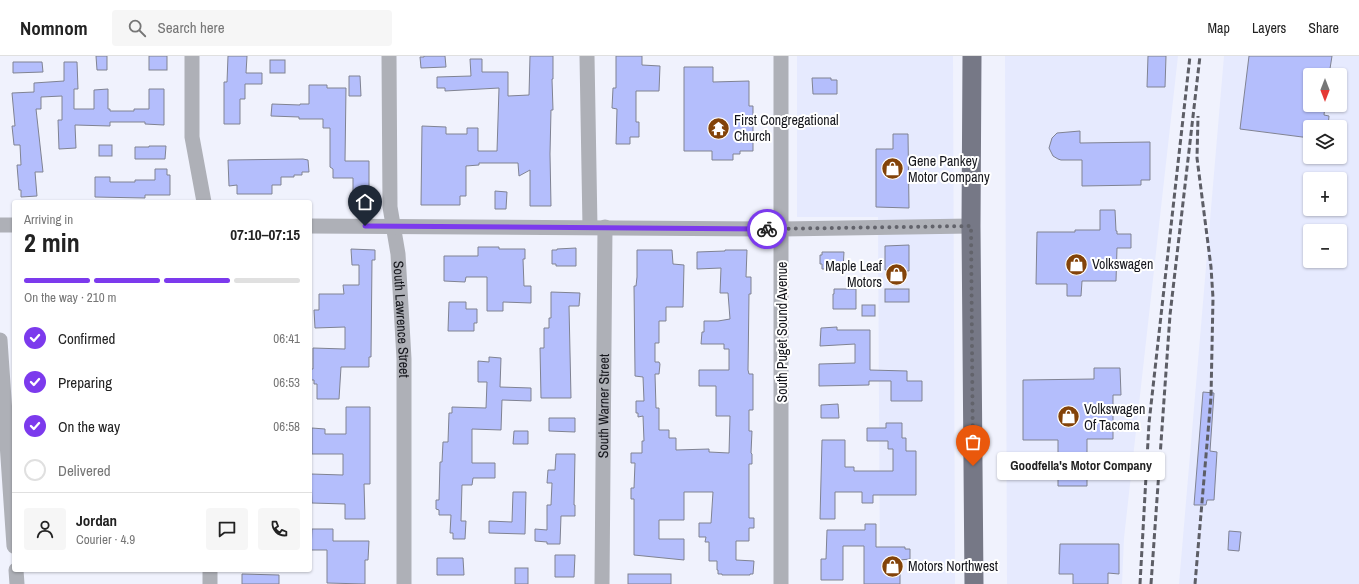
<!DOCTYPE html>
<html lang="en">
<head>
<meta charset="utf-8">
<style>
	:root { --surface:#fff; --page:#f6f6f6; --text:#222; --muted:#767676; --line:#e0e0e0; --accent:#7c3aed }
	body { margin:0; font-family:"Archivo Narrow",sans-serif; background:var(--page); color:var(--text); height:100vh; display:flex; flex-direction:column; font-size:15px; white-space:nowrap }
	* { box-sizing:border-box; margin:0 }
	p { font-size:13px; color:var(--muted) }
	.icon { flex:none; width:22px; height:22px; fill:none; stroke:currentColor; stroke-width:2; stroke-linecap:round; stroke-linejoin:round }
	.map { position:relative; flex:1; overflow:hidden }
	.drawer { position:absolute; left:12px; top:144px; width:300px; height:372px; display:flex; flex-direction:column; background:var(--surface); border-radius:4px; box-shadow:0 1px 3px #0004 }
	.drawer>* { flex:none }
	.needle { width:26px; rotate:180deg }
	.buttons { position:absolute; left:1303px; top:12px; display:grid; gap:8px }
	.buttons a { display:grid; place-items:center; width:44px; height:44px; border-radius:4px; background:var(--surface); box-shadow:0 1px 3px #0004; font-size:20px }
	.pin { position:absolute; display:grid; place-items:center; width:34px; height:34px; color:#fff; margin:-41px -17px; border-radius:50% 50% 50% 0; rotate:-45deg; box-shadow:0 0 4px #0007 }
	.pin .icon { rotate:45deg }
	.courier { position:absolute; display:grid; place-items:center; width:40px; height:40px; margin:-20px; border:3px solid #7c3aed; border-radius:50%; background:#fff; color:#222; box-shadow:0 1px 5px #0007 }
	.bubble { position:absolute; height:28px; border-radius:4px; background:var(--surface); box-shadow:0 1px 3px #0004; font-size:13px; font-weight:800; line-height:28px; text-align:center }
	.headline em { font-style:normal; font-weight:800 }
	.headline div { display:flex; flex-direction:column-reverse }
	.headline { display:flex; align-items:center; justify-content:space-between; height:68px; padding:0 12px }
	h1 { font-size:26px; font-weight:800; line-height:30px }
	.bar { display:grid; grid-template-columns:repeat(4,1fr); gap:6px 4px; align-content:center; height:48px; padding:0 12px }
	.bar i { height:5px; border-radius:3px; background:var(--line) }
	.bar .active { background:var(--accent) }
	.bar p { grid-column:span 4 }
	.line { display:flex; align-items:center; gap:10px; padding:0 12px; border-top:1px solid var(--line) }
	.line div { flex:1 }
	.round { display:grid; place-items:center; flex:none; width:42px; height:42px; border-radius:4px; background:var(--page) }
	ol { padding:0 12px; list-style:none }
	li { display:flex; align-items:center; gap:12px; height:44px }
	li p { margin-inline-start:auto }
	li .icon { padding:4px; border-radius:50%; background:var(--accent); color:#fff; stroke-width:4 }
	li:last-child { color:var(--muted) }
	li i { width:22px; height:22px; border:2px solid var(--line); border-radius:50% }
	header { display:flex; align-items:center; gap:24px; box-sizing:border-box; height:56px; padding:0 20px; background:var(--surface); border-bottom:1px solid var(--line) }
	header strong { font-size:19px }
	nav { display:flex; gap:22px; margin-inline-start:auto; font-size:14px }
	.search { width:280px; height:36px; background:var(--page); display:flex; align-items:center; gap:10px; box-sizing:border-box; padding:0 14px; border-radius:4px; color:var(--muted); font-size:15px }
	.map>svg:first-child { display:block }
	.built { fill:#e6eafe; fill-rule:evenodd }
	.building { fill:#b4befc; stroke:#808392 }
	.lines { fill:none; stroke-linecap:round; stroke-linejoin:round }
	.minor { stroke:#aeb0b7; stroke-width:15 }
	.major { stroke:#767886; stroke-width:19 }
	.rail { stroke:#5d5e66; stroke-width:3; stroke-dasharray:6 3; stroke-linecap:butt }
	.done { stroke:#62636b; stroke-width:4; stroke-dasharray:0 7.2 }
	.route { stroke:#7c3aed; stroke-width:5 }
	.labels { text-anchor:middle; stroke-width:4; stroke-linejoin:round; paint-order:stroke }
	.poi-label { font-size:14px; fill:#15161c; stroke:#fff; text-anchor:start }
	.street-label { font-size:14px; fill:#15161c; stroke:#fff }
</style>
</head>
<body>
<header>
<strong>Nomnom</strong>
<div class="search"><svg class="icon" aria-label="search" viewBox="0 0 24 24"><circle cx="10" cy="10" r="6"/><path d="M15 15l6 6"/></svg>Search here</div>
<nav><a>Map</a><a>Layers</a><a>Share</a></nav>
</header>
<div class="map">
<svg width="1359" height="528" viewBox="0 0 1359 528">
	<rect width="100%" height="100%" fill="#f0f2fd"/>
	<g class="built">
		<path d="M797 0H953L955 528H880L878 161H797Z"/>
		<path d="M1005 0H1178L1124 482 1122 528H1007Z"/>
		<path d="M1224 0H1359V528H1179ZM1310 19H1340V49H1310ZM1310 71H1340V101H1310ZM1310 123H1340V153H1310ZM1310 175H1340V205H1310Z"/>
	</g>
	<g class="building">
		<path d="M96 0H107V14H97Z"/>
		<rect x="149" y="0" width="18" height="14"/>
		<path d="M228 0H247L246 17H262V28H245V43H240V68H224V26H227Z"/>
		<path d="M424 0H445L446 11 421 12 420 1H424Z"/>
		<path d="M530 0H553V23H552L553 54H551L550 98 551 150H530V114L519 120 518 107H479V109L466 110V140H460V149H421L422 70 446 71V78H467V72H478V95H497L499 32 445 35V32H437V21L471 20 470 3H482V16H508V40L529 39Z"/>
		<path d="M616 0H642V9L660 10 659 35H636V66H639V81H630V88H616L617 53 612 52 613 32H616Z"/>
		<path d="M1148 0H1166L1165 31H1147Z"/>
		<path d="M1249 0H1332L1329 19H1310V49H1325L1324 59 1329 60 1328 71H1310V82L1240 73Z"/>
		<rect x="270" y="4" width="15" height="13"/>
		<path d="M13 6H42L43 16 13 17Z"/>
		<path d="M64 6H77L78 33H74V53H94V34L108 33V53H110V55H134V53H149V33H164V69L145 68V66H110V70L75 69 76 92 59 93 58 64H62V40L41 41V53H36L43 116H35L37 140 21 141V134H19L17 109H21L20 89H14L12 70H15L12 37 34 36V27L64 25Z"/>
		<path d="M684 11H713V26L749 25V50H753V95H740V98H733V104H712V95H684Z"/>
		<path d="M349 20H360L361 40H349Z"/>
		<path d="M812 22H831V24H837V38H813Z"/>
		<path d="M309 29H327V32H346L345 105H369V141H353V122H333V113L330 111V72H323V63H299V61L271 60 272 48 300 49V48H309Z"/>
		<path d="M1080 75V87L1150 86V124H1141V129L1082 130V104H1061L1058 103 1053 100 1049 92 1052 82 1057 77Z"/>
		<path d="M893 78H908L909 152 876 151V93H893Z"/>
		<rect x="99" y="89" width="13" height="11"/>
		<path d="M149 90H166L165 103H135V91H149Z"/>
		<path d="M303 103 308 104 309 116H302V119H294V121H281V129H272V138H237V129L229 130 228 104Z"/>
		<path d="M155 113H167V119H170V139H145V142L95 141V121H110V126H135V124H155Z"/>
		<path d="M495 135 507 136 506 153H495Z"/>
		<path d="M1100 154H1115L1116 175H1117V178H1131V192H1117L1116 225H1082L1081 240H1067V228H1036L1037 176H1075V174H1100Z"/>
		<path d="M909 189V215L885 214V190Z"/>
		<path d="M478 191H499V193H525V203H523L524 230H531V247L503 246V255H487V221H466L465 226 444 225V200H478Z"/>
		<path d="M576 192V210H556V208H552V194H557V193Z"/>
		<path d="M351 193 375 194V204H372L371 301H369V311H341L339 343H317V328H314V324H311V313H313V292L345 293V271L315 272 314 254H319V238H344L343 229H359V209H352Z"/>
		<path d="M637 194H672L673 208 684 209 683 251H666V265H659V287H655V306H659L660 308 659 318H655L656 352H659V374H669V382H676V394L709 393V396L729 397 730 360H716V330H699V314H729V293H724V288H701L702 276H704V265H718L730 263 728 237H720L721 212 697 213V196L725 195V194H747L746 221H751V238H749L748 314 749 318H753V354H749V375H752L751 397 752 398V408H749V462H754V472H749V485H736V504L754 505 753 518H750V519H722V518H718V514H717V505H709V486H705L706 481H699V467H711L713 436H684V464H659V483H684V504L634 499V443H631V432H634L635 407H631V397H642V385H644L643 360 638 361V357H636V345H644L643 321 635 320V316L634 230H636L637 221Z"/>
		<path d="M822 196H844L843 213H822V208H820V199H822Z"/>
		<path d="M834 233H856V253H833V238H834Z"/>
		<rect x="885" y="233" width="24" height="13"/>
		<path d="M551 236 580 237 579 250H569L571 342H541L540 292H544V272H549V262H551Z"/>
		<path d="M449 246H466V253H477V267H474V275H448Z"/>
		<rect x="862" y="249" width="13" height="11"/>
		<path d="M837 271V274H870V314L907 315V325H922V345H891V325H869V329L819 330V308L855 307V288L820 290 821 272Z"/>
		<path d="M489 301 501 302 500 331 531 332V345L502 344 501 374 472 373V407H495V422H473L472 429H462L461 465H466L465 483H453V477H450L451 459H439V454L436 453V444H439L440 406H442L443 386H448L449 357H452V351L486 352 487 326H478V305L489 306Z"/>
		<path d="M1094 312H1120L1121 339H1113V383H1087V430H1058V384H1023V324L1094 323Z"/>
		<path d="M1203 336 1214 337 1210 395 1217 396 1214 444H1207L1206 449H1194Z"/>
		<path d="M838 348 839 362H821V349Z"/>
		<path d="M346 351H370V428H364L365 463H345V448L312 447 311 418 343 419V398H312V372L325 373V378H346Z"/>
		<path d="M549 362H575V376L549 375Z"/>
		<path d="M886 367H902V382H906V395H916V439H873V447H862V436H835V463H820L822 384H845V411H854V415H893V393H888V385H867V372H886Z"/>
		<path d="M514 375H528V388H513Z"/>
		<path d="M556 398H575L574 449H575V460H561L560 488H547V486L535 485V473L547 474V449H551L552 427H547L548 414H555Z"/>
		<path d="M513 436H526L525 478 489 477V465L512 466Z"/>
		<path d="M865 468H876V491H905V493H910V503L900 504V528H864V490H843V524H821V503H826L827 474H865Z"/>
		<path d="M312 473H333V485H369L368 504H365V528L327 527V494H311Z"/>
		<path d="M1229 475 1241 476 1239 495 1228 494Z"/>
		<path d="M1060 488H1119V518L1108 517V528H1073V518H1059Z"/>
		<path d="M555 499H575L574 521H555Z"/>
		<path d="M437 502H463L464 519H437Z"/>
		<rect x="515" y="512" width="13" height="16"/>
		<path d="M242 518 279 519V528H242Z"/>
		<rect x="628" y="518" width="43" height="10"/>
	</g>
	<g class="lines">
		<g class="minor">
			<path d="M192 0V81L204 146"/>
			<path id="s1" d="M389 0 390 151 398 198 404 303V528"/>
			<path d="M587 0 590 171"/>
			<path d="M781 0V528"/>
			<path d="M0 169H14"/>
			<path d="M310 170 782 173 971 170"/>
			<path d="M0 284 14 490"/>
			<path d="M16 514 17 528"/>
			<path d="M210 514V528"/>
			<path id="s2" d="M602 528 605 171"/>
		</g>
		<path class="major" d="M972 0 971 170 974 528"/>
		<g class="rail">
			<path d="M1140 528 1149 367 1190 0"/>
			<path d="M1151 528 1170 259 1200 0"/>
			<path d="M1195 528 1211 341 1213 242 1211 211 1197 102 1198 60"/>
		</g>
	</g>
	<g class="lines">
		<path class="done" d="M767 173 971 170 973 410"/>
		<path class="route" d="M365 170 767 173"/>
	</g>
	<defs>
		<symbol id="temple-disc" viewBox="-11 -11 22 22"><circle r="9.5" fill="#834309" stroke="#fff"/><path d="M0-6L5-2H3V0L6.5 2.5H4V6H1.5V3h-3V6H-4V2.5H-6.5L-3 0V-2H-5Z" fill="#fff"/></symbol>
		<symbol id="shop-disc" viewBox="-11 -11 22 22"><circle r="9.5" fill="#834309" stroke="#fff"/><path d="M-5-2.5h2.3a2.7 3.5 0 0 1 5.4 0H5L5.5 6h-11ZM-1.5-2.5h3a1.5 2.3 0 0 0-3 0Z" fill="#fff"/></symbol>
	</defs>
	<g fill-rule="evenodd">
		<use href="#temple-disc" x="706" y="60" width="25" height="25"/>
		<use href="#shop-disc" x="880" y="100" width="25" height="25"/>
		<use href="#shop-disc" x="1064" y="196" width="25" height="25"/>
		<use href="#shop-disc" x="884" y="206" width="25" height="25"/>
		<use href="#shop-disc" x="1056" y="348" width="25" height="25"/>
		<use href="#shop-disc" x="880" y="498" width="25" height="25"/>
	</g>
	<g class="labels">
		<g class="poi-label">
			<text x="734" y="69">First Congregational<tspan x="734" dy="16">Church</tspan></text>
			<text x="908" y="110">Gene Pankey<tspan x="908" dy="16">Motor Company</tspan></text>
			<text x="1092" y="213">Volkswagen</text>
			<text x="882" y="215" text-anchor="end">Maple Leaf<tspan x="882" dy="16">Motors</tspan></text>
			<text x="1084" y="358">Volkswagen<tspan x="1084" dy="16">Of Tacoma</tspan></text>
			<text x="908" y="515">Motors Northwest</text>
		</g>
		<g class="street-label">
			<text dy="5" stroke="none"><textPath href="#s1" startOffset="264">South Lawrence Street</textPath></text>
			<text transform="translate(782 276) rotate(-90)" y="5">South Puget Sound Avenue</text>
			<text dy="5" stroke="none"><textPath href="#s2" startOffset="178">South Warner Street</textPath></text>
		</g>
	</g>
</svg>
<div class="buttons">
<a><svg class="needle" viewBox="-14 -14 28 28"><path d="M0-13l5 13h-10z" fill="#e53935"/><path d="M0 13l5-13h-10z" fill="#767676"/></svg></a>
<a><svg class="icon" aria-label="layers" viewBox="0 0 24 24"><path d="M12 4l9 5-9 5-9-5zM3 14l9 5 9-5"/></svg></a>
<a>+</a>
<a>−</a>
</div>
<div class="pin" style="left:973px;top:410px;background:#ea580c"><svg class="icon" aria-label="bag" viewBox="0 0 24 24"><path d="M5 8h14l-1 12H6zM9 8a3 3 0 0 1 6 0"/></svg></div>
<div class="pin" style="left:365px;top:170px;background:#1f2937"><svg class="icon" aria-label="home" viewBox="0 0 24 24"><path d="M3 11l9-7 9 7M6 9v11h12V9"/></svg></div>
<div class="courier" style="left:767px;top:173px"><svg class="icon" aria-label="bike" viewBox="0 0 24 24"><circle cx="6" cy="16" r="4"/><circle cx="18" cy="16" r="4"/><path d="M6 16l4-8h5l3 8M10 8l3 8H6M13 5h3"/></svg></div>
<div class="bubble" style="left:997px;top:396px;width:168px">Goodfella's Motor Company</div>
<section class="drawer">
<div class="headline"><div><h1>2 min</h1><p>Arriving in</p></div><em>07:10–07:15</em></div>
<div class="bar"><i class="active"></i><i class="active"></i><i class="active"></i><i></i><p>On the way · 210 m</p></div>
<ol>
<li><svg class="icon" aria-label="check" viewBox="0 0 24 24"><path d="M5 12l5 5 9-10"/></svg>Confirmed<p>06:41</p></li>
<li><svg class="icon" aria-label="check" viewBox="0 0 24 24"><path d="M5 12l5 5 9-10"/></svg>Preparing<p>06:53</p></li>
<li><svg class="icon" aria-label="check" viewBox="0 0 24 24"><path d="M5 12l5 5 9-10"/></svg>On the way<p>06:58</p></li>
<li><i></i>Delivered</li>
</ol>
<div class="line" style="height:72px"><a class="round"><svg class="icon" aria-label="person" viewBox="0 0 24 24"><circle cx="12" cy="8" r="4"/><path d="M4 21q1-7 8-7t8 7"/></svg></a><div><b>Jordan</b><p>Courier · 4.9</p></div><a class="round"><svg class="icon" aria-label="chat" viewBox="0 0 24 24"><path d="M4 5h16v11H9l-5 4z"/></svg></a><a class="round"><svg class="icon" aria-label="phone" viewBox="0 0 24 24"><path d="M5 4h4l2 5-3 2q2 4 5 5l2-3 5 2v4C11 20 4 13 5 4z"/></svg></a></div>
</section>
</div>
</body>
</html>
